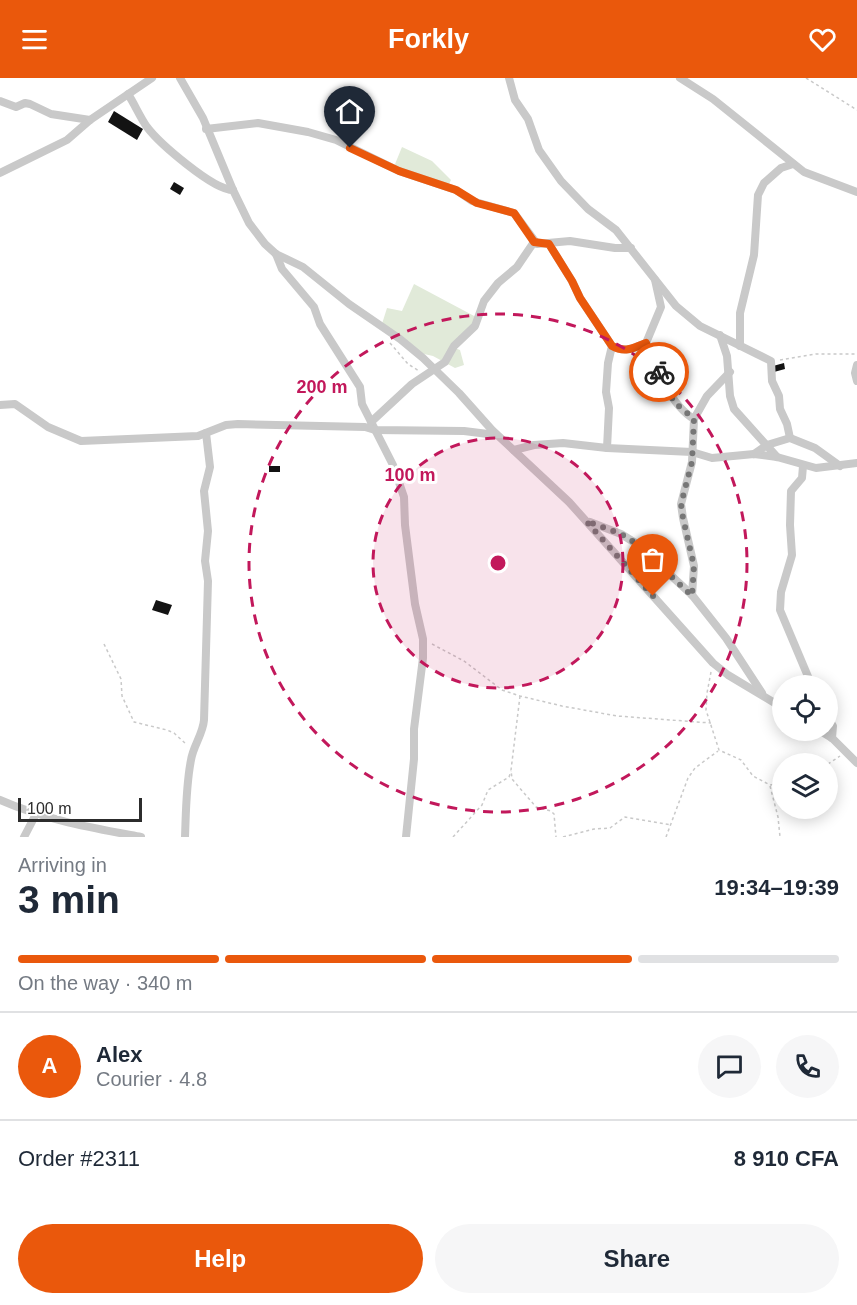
<!DOCTYPE html>
<html lang="en">
<head>
<meta charset="utf-8">
<style>
	:root { --surface:#fff; --page:#f6f6f7; --text:#1f2937; --muted:#747a83; --line:#e0e1e3; --accent:#ea580c }
	body { margin:0; font-family:Arial,sans-serif; background:var(--page); color:var(--text); height:100vh; display:flex; flex-direction:column; font-size:22px; white-space:nowrap }
	* { box-sizing:border-box; margin:0 }
	p { font-size:20px; color:var(--muted) }
	.icon { flex:none; width:33px; height:33px; fill:none; stroke:currentColor; stroke-width:2; stroke-linecap:round; stroke-linejoin:round }
	.map { position:relative; height:759px; overflow:hidden }
	.panel { display:flex; flex-direction:column; background:var(--surface); flex:1 }
	.panel>* { flex:none }
	.tools { position:absolute; left:772px; top:597px; display:grid; gap:12px }
	.tools a { display:grid; place-items:center; width:66px; height:66px; border-radius:50%; background:var(--surface); box-shadow:0 3px 15px #0003; font-size:30px }
	.scale { position:absolute; left:18px; bottom:15px; width:124px; box-sizing:border-box; padding-left:6px; border:3px solid #2c2c2c; border-top:0; font-size:16px; line-height:21px; white-space:nowrap; color:#2c2c2c; -webkit-text-stroke:4px #fff; paint-order:stroke }
	.pin { position:absolute; display:grid; place-items:center; width:51px; height:51px; color:#fff; margin:-62px -26px; border-radius:50% 50% 50% 0; rotate:-45deg; box-shadow:0 0 6px #0007 }
	.pin .icon { rotate:45deg }
	.courier { position:absolute; display:grid; place-items:center; width:60px; height:60px; margin:-30px; border:4px solid #ea580c; border-radius:50%; background:#fff; color:#222; box-shadow:0 2px 8px #0007 }
	.summary em { font-style:normal; font-weight:700 }
	.summary div { display:flex; flex-direction:column-reverse }
	.summary { display:flex; align-items:center; justify-content:space-between; height:102px; padding:0 18px }
	h1 { font-size:39px; font-weight:700; line-height:45px }
	.bar { display:grid; grid-template-columns:repeat(4,1fr); gap:9px 6px; align-content:center; height:72px; padding:0 18px }
	.bar i { height:8px; border-radius:4px; background:var(--line) }
	.bar .current { background:var(--accent) }
	.bar p { grid-column:span 4 }
	.line { display:flex; align-items:center; gap:15px; padding:0 18px; border-top:2px solid var(--line) }
	.line div { flex:1 }
	.round { display:grid; place-items:center; flex:none; width:63px; height:63px; border-radius:32px; background:var(--page) }
	.action { display:flex; gap:12px; margin-top:auto; padding:12px 18px }
	.action a { flex:1; height:69px; border-radius:36px; background:var(--accent); color:#fff; font-size:24px; font-weight:700; line-height:69px; text-align:center }
	.action a+a { background:var(--page); color:var(--text) }
	header { display:flex; justify-content:space-between; align-items:center; height:78px; padding:0 18px; background:var(--accent); color:#fff; font-size:27px; font-weight:700 }
	.map>svg:first-child { display:block }
	.green { fill:#e1ead9 }
	.building { fill:#131313 }
	.lines { fill:none; stroke-linecap:round; stroke-linejoin:round }
	.path { stroke:#c9c9c9; stroke-width:1.5; stroke-dasharray:3 3; stroke-linecap:butt }
	.street { stroke:#c9c9c9; stroke-width:8 }
	.done { stroke:#767676; stroke-width:6; stroke-dasharray:0 10.8 }
	.route { stroke:#ea580c; stroke-width:8 }
	.ring { fill:none; stroke:#c2185b; stroke-width:3; stroke-dasharray:10 8 }
	.centre { fill:#c2185b; stroke:#fff; stroke-width:3 }
	.ring-label { font-size:18px; text-anchor:middle; font-weight:bold; fill:#c2185b; stroke:#fff; stroke-width:6; stroke-linejoin:round; paint-order:stroke }
</style>
</head>
<body>
<header><svg class="icon" aria-label="menu" viewBox="0 0 24 24"><path d="M4 6h16M4 12h16M4 18h16"/></svg>Forkly<svg class="icon" aria-label="heart" viewBox="0 0 24 24"><path d="M12 20l-8-8c-3-5 5-10 8-4 3-6 11-1 8 4z"/></svg></header>
<div class="map">
<svg width="857" height="759" viewBox="0 0 857 759">
	<rect width="100%" height="100%" fill="#fff"/>
	<g class="green">
		<path d="M402 69 432 83 451 102 447 110 393 91Z"/>
		<path d="M414 206 476 239 473 246 452 269 460 272 464 287 455 290 433 278 424 276 381 249 387 230 402 233Z"/>
	</g>
	<g class="building">
		<path d="M114 33 143 51 137 62 108 44Z"/>
		<path d="M174 104 184 110 180 117 170 111Z"/>
		<path d="M784 285 785 291 774 294 773 288Z"/>
		<rect x="269" y="388" width="11" height="6"/>
		<path d="M156 522 172 527 168 537 152 532Z"/>
	</g>
	<g class="lines">
		<g class="path">
			<path d="M806 0 857 32"/>
			<path d="M390 265 408 286 419 293"/>
			<path d="M780 282 816 276H857"/>
			<path d="M104 566 121 601 122 618 134 644 167 652 174 655 186 666"/>
			<path d="M432 566 464 583 502 612 520 618 562 628 617 638 711 645"/>
			<path d="M711 594 707 615 706 632 719 672 741 682 753 698 770 707 783 705"/>
			<path d="M520 618 511 692 512 701 536 729 551 733 554 736 556 759"/>
			<path d="M828 686 840 678"/>
			<path d="M770 708 778 739 780 759"/>
			<path d="M453 759 482 727 488 712 509 699 511 693"/>
			<path d="M563 759 594 751 610 750 625 739 671 747"/>
			<path d="M666 759 688 700 695 690 718 673"/>
		</g>
		<g class="street">
			<path d="M180 0 203 40 233 112 249 145 265 166 276 176 303 189 349 226 400 261 423 280 459 315 492 352 569 424 713 585 728 597 783 630"/>
			<path d="M509 0 515 22 528 41 539 72 561 103 588 131 616 152 676 228 700 248 771 283 772 303 779 318 780 331 787 346 790 360"/>
			<path d="M680 0 713 21 804 94 857 114"/>
			<path d="M128 16C135 27 140 39 147 49 159 65 213 112 233 112"/>
			<path d="M0 23 16 29 25 25 30 26 51 36 90 42"/>
			<path d="M206 51 258 45 308 54 336 62 399 93 456 112 472 123 514 135 537 166 570 163 615 170H631"/>
			<path d="M0 95 67 62 90 42 152 0"/>
			<path d="M549 166 572 203 580 220 612 268"/>
			<path d="M276 176 282 191 314 229 320 246 360 309 362 326 393 387 404 419 405 447 415 526 423 561V580L414 651V681L406 759"/>
			<path d="M720 257 727 278 730 318 734 331 777 379"/>
			<path d="M646 265C653 289 673 329 694 341L692 384 681 426 683 440 694 488 692 517"/>
			<path d="M740 268V235L754 177 758 117 764 105 781 90 793 86"/>
			<path d="M857 287 855 295 857 303"/>
			<path d="M0 327 15 326 48 349 81 363 198 358 226 347 238 346 365 349 375 352 464 353 496 357"/>
			<path d="M694 341 707 318 730 294"/>
			<path d="M371 344 412 306 445 284 454 268 475 248 484 223 498 205 517 189 534 164"/>
			<path d="M607 370 609 330 606 314 608 285 612 268C625 275 634 270 646 265L661 229 655 202"/>
			<path d="M514 372 534 367 563 365 607 370 692 374 712 380 754 376 777 379 816 390 857 385"/>
			<path d="M754 376 767 367 790 360 815 370 840 388"/>
			<path d="M803 388 802 400 791 413 790 447 792 477 781 514 780 532 812 608"/>
			<path d="M590 444 621 456 637 466 692 517 726 560 762 615"/>
			<path d="M828 640 833 648 832 660"/>
			<path d="M819 652 832 660 857 685"/>
			<path d="M0 722C45 742 93 750 141 759"/>
			<path d="M24 759 36 736"/>
			<path d="M185 759C186 733 186 707 191 682 193 668 203 656 204 642L208 503 205 483 208 453 204 413 210 389 206 355"/>
		</g>
	</g>
	<g class="lines">
		<path class="done" d="M653 518 586 443 621 456 637 466 692 518 694 488 683 440 681 426 692 384 694 341 674 324 659 294"/>
		<path class="route" d="M350 70 399 93 456 112 477 125 514 135 534 164 549 166 572 203 580 220 612 268C625 275 634 270 646 265L650 278 659 294"/>
	</g>
	<circle cx="498" cy="485" r="125" fill="#c2185b" fill-opacity=".12"/>
	<g class="ring">
		<circle cx="498" cy="485" r="125"/>
		<circle cx="498" cy="485" r="249"/>
	</g>
	<circle cx="498" cy="485" r="9" class="centre"/>
	<g class="ring-label">
		<text x="322" y="315">200 m</text>
		<text x="410" y="403">100 m</text>
	</g>
</svg>
<div class="tools">
<a><svg class="icon" aria-label="locate" viewBox="0 0 24 24"><circle cx="12" cy="12" r="6"/><path d="M12 2v4M12 18v4M2 12h4M18 12h4"/></svg></a>
<a><svg class="icon" aria-label="layers" viewBox="0 0 24 24"><path d="M12 4l9 5-9 5-9-5zM3 14l9 5 9-5"/></svg></a>
</div>
<div class="scale">100 m</div>
<div class="pin" style="left:653px;top:518px;background:#ea580c"><svg class="icon" aria-label="bag" viewBox="0 0 24 24"><path d="M5 8h14l-1 12H6zM9 8a3 3 0 0 1 6 0"/></svg></div>
<div class="pin" style="left:350px;top:70px;background:#1f2937"><svg class="icon" aria-label="home" viewBox="0 0 24 24"><path d="M3 11l9-7 9 7M6 9v11h12V9"/></svg></div>
<div class="courier" style="left:659px;top:294px"><svg class="icon" aria-label="bike" viewBox="0 0 24 24"><circle cx="6" cy="16" r="4"/><circle cx="18" cy="16" r="4"/><path d="M6 16l4-8h5l3 8M10 8l3 8H6M13 5h3"/></svg></div>
</div>
<section class="panel">
<div class="summary"><div><h1>3 min</h1><p>Arriving in</p></div><em>19:34–19:39</em></div>
<div class="bar"><i class="current"></i><i class="current"></i><i class="current"></i><i></i><p>On the way · 340 m</p></div>
<div class="line" style="height:108px"><b class="round" style="background:var(--accent);color:#fff">A</b><div><b>Alex</b><p>Courier · 4.8</p></div><a class="round"><svg class="icon" aria-label="chat" viewBox="0 0 24 24"><path d="M4 5h16v11H9l-5 4z"/></svg></a><a class="round"><svg class="icon" aria-label="phone" viewBox="0 0 24 24"><path d="M5 4h4l2 5-3 2q2 4 5 5l2-3 5 2v4C11 20 4 13 5 4z"/></svg></a></div>
<div class="line" style="height:78px"><div>Order #2311</div><b>8 910 CFA</b></div>
<div class="action"><a>Help</a><a>Share</a></div>
</section>
</body>
</html>
